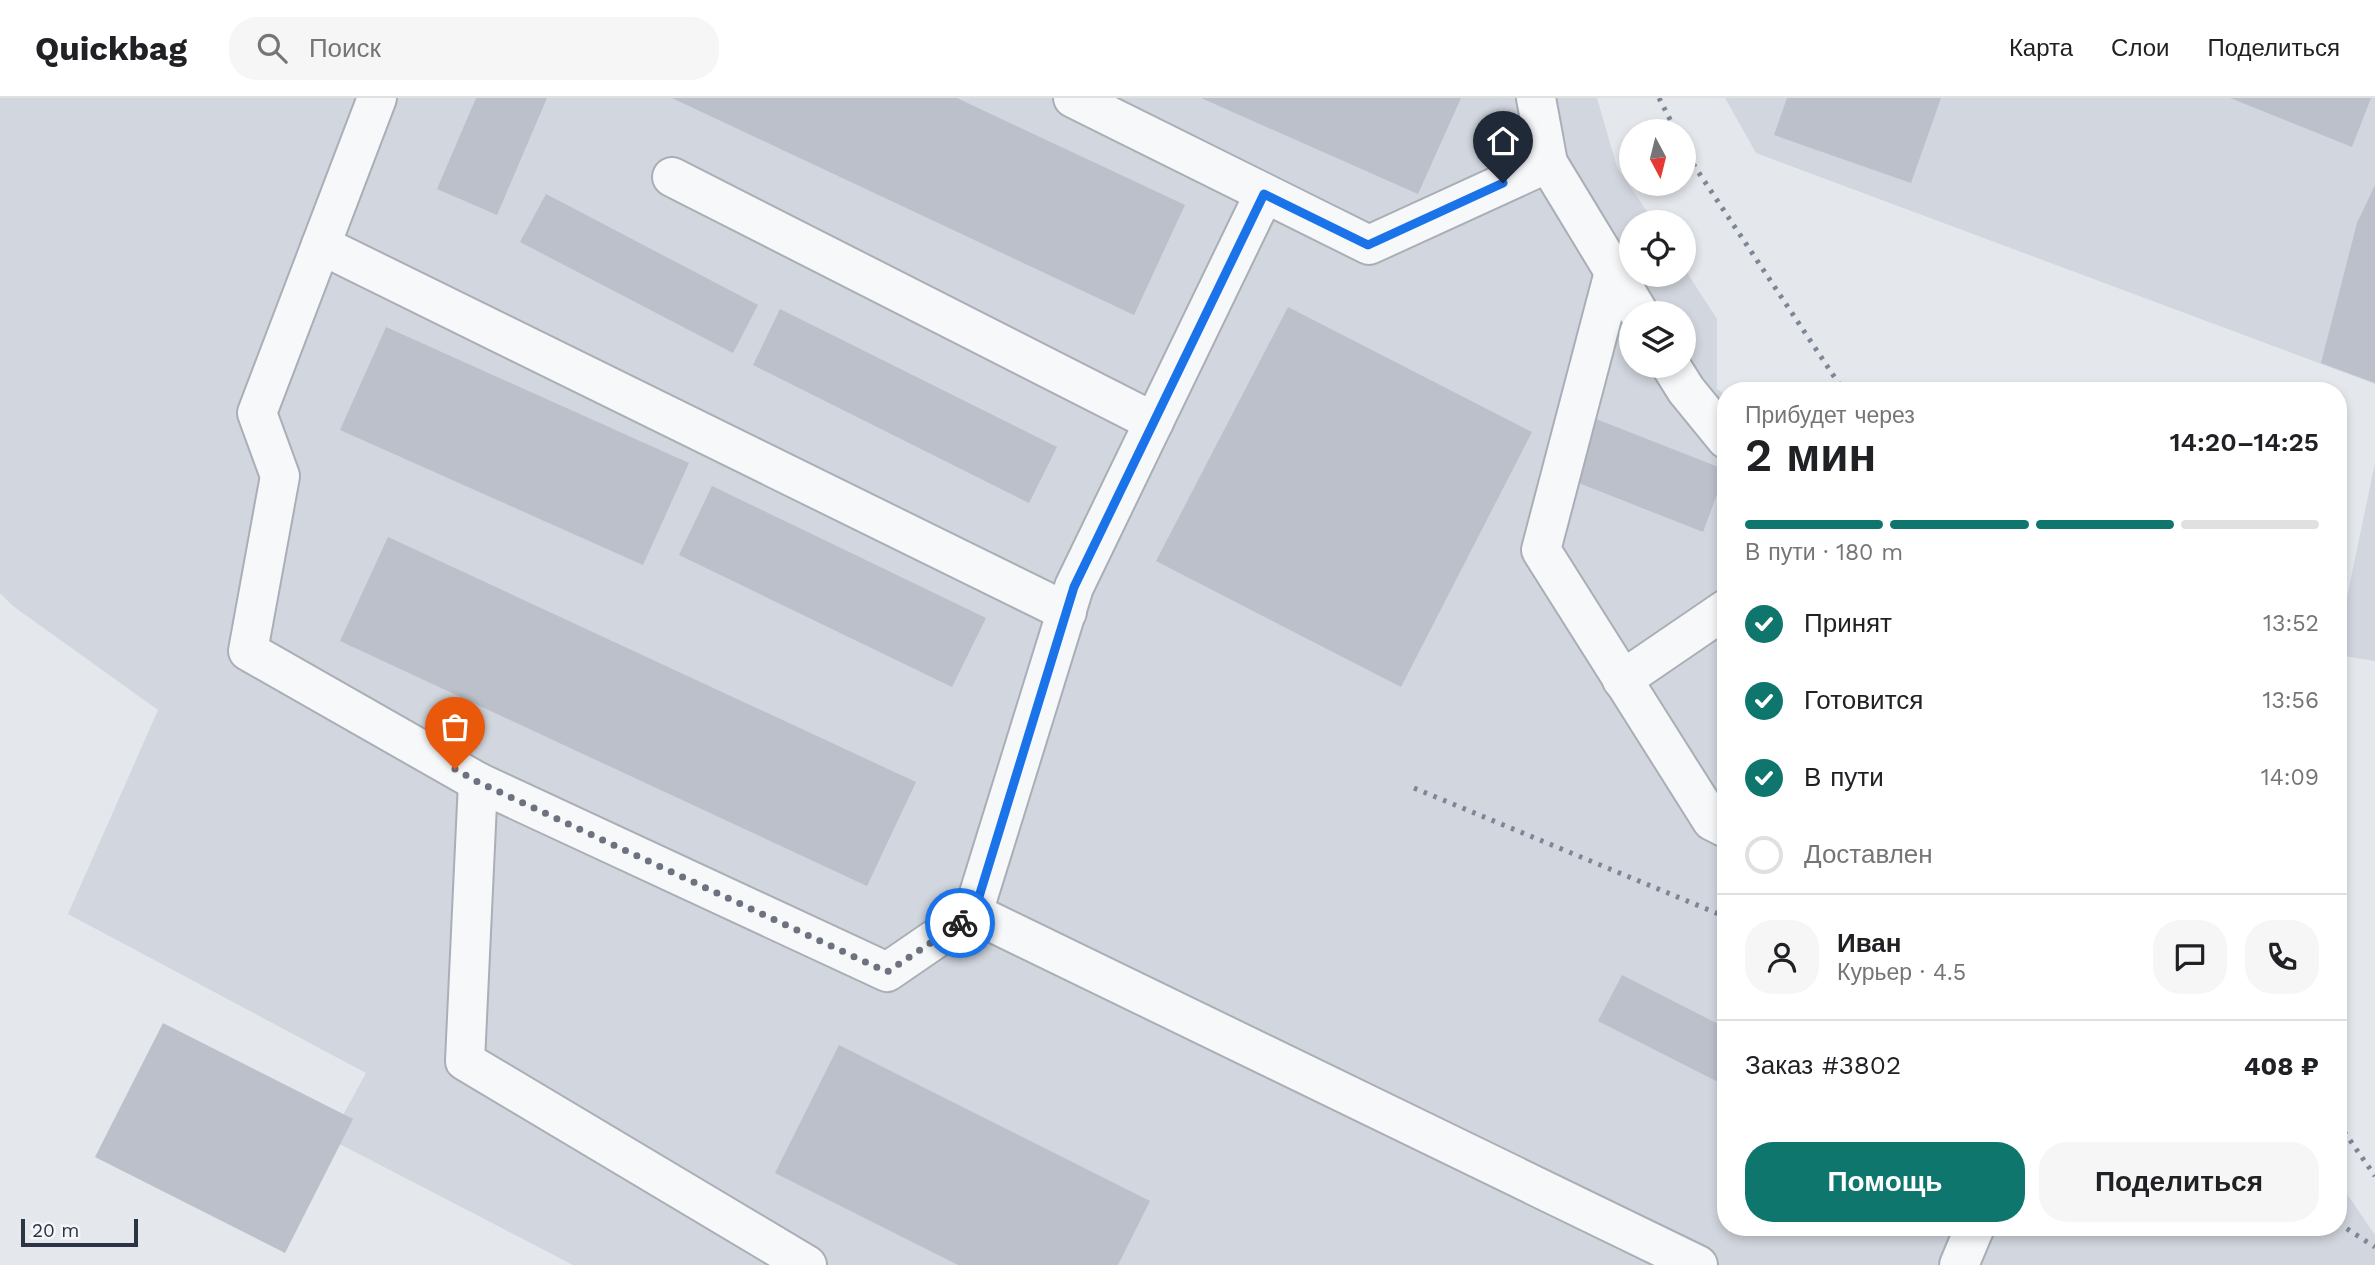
<!DOCTYPE html>
<html lang="ru">
<head>
<meta charset="utf-8">
<style>
	:root { --surface:#fff; --page:#f6f6f6; --text:#202124; --muted:#757577; --line:#e0e0e0; --accent:#0f766e }
	body { margin:0; font-family:"Work Sans",sans-serif; background:var(--page); color:var(--text); height:100vh; display:flex; flex-direction:column; font-size:26px; white-space:nowrap }
	* { box-sizing:border-box; margin:0 }
	p { font-size:23px; color:var(--muted) }
	.icon { flex:none; width:38px; height:38px; fill:none; stroke:currentColor; stroke-width:2; stroke-linecap:round; stroke-linejoin:round }
	.map { position:relative; flex:1; overflow:hidden }
	.sheet { position:absolute; left:1717px; top:284px; width:630px; height:854px; display:flex; flex-direction:column; background:var(--surface); border-radius:28px; box-shadow:0 4px 10px #0003 }
	.sheet>* { flex:none }
	.needle { width:46px; rotate:173deg }
	.fabs { position:absolute; left:1619px; top:21px; display:grid; gap:14px }
	.fabs a { display:grid; place-items:center; width:77px; height:77px; border-radius:50%; background:var(--surface); box-shadow:0 4px 10px #0003; font-size:35px }
	.scale { position:absolute; left:21px; bottom:18px; width:117px; box-sizing:border-box; padding-left:7px; border:4px solid #2b3445; border-top:0; font-size:19px; line-height:24px; white-space:nowrap; color:#2b3445; -webkit-text-stroke:5px #f4f6f9; paint-order:stroke }
	.pin { position:absolute; display:grid; place-items:center; width:60px; height:60px; color:#fff; margin:-72px -30px; border-radius:50% 50% 50% 0; rotate:-45deg; box-shadow:0 0 7px #0007 }
	.pin .icon { rotate:45deg }
	.courier { position:absolute; display:grid; place-items:center; width:70px; height:70px; margin:-35px; border:5px solid #1a73e8; border-radius:50%; background:#fff; color:#222; box-shadow:0 2px 9px #0007 }
	.head em { font-style:normal; font-weight:600 }
	.head div { display:flex; flex-direction:column-reverse }
	.head { display:flex; align-items:center; justify-content:space-between; height:119px; padding:0 28px }
	h1 { font-size:46px; font-weight:600; line-height:52px }
	.bar { display:grid; grid-template-columns:repeat(4,1fr); gap:10px 7px; align-content:center; height:84px; padding:0 28px }
	.bar i { height:9px; border-radius:5px; background:var(--line) }
	.bar .current { background:var(--accent) }
	.bar p { grid-column:span 4 }
	.line { display:flex; align-items:center; gap:18px; padding:0 28px; border-top:2px solid var(--line) }
	.line div { flex:1 }
	.round { display:grid; place-items:center; flex:none; width:74px; height:74px; border-radius:28px; background:var(--page) }
	ol { padding:0 28px; list-style:none }
	li { display:flex; align-items:center; gap:21px; height:77px }
	li p { margin-inline-start:auto }
	li .icon { padding:7px; border-radius:50%; background:var(--accent); color:#fff; stroke-width:4 }
	li:last-child { color:var(--muted) }
	li i { width:38px; height:38px; border:4px solid var(--line); border-radius:50% }
	.cta { display:flex; gap:14px; margin-top:auto; padding:14px 28px }
	.cta a { flex:1; height:80px; border-radius:28px; background:var(--accent); color:#fff; font-size:28px; font-weight:600; line-height:80px; text-align:center }
	.cta a+a { background:var(--page); color:var(--text) }
	header { display:flex; align-items:center; gap:42px; box-sizing:border-box; height:98px; padding:0 35px; background:var(--surface); border-bottom:2px solid var(--line) }
	header strong { font-size:33px }
	nav { display:flex; gap:38px; margin-inline-start:auto; font-size:24px }
	.search { width:490px; height:63px; background:var(--page); display:flex; align-items:center; gap:18px; box-sizing:border-box; padding:0 24px; border-radius:28px; color:var(--muted); font-size:26px }
	.map>svg:first-child { display:block }
	.built { fill:#d2d6de; fill-rule:evenodd }
	.building { fill:#bbc0ca }
	.lines { fill:none; stroke-linecap:round; stroke-linejoin:round }
	.minor-casing { stroke:#a9aeb7; stroke-width:42 }
	.minor { stroke:#f7f8fa; stroke-width:38 }
	.rail { stroke:#7d8696; stroke-width:5; stroke-dasharray:3.5 7; stroke-linecap:butt }
	.done { stroke:#6c737f; stroke-width:7; stroke-dasharray:0 12.6 }
	.route { stroke:#1a73e8; stroke-width:9 }
</style>
</head>
<body>
<header>
<strong>Quickbag</strong>
<div class="search"><svg class="icon" aria-label="search" viewBox="0 0 24 24"><circle cx="10" cy="10" r="6"/><path d="M15 15l6 6"/></svg>Поиск</div>
<nav><a>Карта</a><a>Слои</a><a>Поделиться</a></nav>
</header>
<div class="map">
<svg width="2375" height="1167" viewBox="0 0 2375 1167">
	<rect width="100%" height="100%" fill="#e4e7ec"/>
	<g class="built">
		<path d="M0 0H1597L1617 69 1654 124H1631V177H1684V170L1717 221V291L1726 298V1129H2338V1083L2375 1137V1167H573L330 1041 366 975 68 816 158 612 13 508 0 495ZM1631 215H1684V268H1631Z"/>
		<path d="M1725 0H2375V286L1756 55Z"/>
		<path d="M2375 365V563L2338 557V542Z"/>
	</g>
	<g class="building">
		<path d="M476 0H547L497 117 437 91Z"/>
		<path d="M672 0H957L1185 107 1134 217Z"/>
		<path d="M1201 0H1461L1418 96Z"/>
		<path d="M1787 0H1941L1911 85 1774 37Z"/>
		<path d="M2230 0H2371L2352 49Z"/>
		<path d="M2375 87V285L2321 265 2357 125Z"/>
		<path d="M546 96 758 207 733 255 520 144Z"/>
		<path d="M1288 209 1532 334 1401 589 1156 463Z"/>
		<path d="M780 211 1057 349 1029 405 753 267Z"/>
		<path d="M386 229 689 365 643 467 340 332Z"/>
		<path d="M1591 319 1726 372 1703 434 1566 380Z"/>
		<path d="M712 388 986 520 952 589 679 457Z"/>
		<path d="M388 439 916 684 867 788 340 543Z"/>
		<path d="M1622 877 1726 930V988L1598 923Z"/>
		<path d="M163 925 353 1021 285 1155 95 1059Z"/>
		<path d="M839 947 1150 1103 1118 1167H958L775 1075Z"/>
	</g>
	<g class="lines">
		<defs>
			<g id="minor">
				<path d="M377 0 257 315 280 378 248 553 478 684"/>
				<path d="M1073 0 1369 147 1548 65"/>
				<path d="M1536 0 1548 65 1639 215"/>
				<path d="M672 79 1154 324"/>
				<path d="M321 147 1067 514"/>
				<path d="M1614 174 1541 452 1712 723 1726 730"/>
				<path d="M1671 268 1686 292 1726 341"/>
				<path d="M1622 582 1726 511"/>
				<path d="M973 815 1698 1167"/>
				<path d="M807 1167 465 963 478 684 887 874 973 815 1074 489 1264 96"/>
				<path d="M1959 1167 1975 1129"/>
			</g>
		</defs>
		<use href="#minor" class="minor-casing"/>
		<use href="#minor" class="minor"/>
		<g class="rail">
			<path d="M1659 0 1676 33"/>
			<path d="M1684 47 1695 69 1843 292"/>
			<path d="M1414 690 1726 819"/>
			<path d="M2338 1025 2375 1078"/>
			<path d="M2338 1125 2375 1149"/>
		</g>
	</g>
	<g class="lines">
		<path class="done" d="M455 671 478 684 887 874 960 825"/>
		<path class="route" d="M960 825 974 815 1074 489 1264 96 1368 147 1503 85"/>
	</g>
</svg>
<div class="fabs">
<a><svg class="needle" viewBox="-14 -14 28 28"><path d="M0-13l5 13h-10z" fill="#e53935"/><path d="M0 13l5-13h-10z" fill="#757577"/></svg></a>
<a><svg class="icon" aria-label="locate" viewBox="0 0 24 24"><circle cx="12" cy="12" r="6"/><path d="M12 2v4M12 18v4M2 12h4M18 12h4"/></svg></a>
<a><svg class="icon" aria-label="layers" viewBox="0 0 24 24"><path d="M12 4l9 5-9 5-9-5zM3 14l9 5 9-5"/></svg></a>
</div>
<div class="scale">20 m</div>
<div class="pin" style="left:455px;top:671px;background:#ea580c"><svg class="icon" aria-label="bag" viewBox="0 0 24 24"><path d="M5 8h14l-1 12H6zM9 8a3 3 0 0 1 6 0"/></svg></div>
<div class="pin" style="left:1503px;top:85px;background:#1f2937"><svg class="icon" aria-label="home" viewBox="0 0 24 24"><path d="M3 11l9-7 9 7M6 9v11h12V9"/></svg></div>
<div class="courier" style="left:960px;top:825px"><svg class="icon" aria-label="bike" viewBox="0 0 24 24"><circle cx="6" cy="16" r="4"/><circle cx="18" cy="16" r="4"/><path d="M6 16l4-8h5l3 8M10 8l3 8H6M13 5h3"/></svg></div>
<section class="sheet">
<div class="head"><div><h1>2 мин</h1><p>Прибудет через</p></div><em>14:20–14:25</em></div>
<div class="bar"><i class="current"></i><i class="current"></i><i class="current"></i><i></i><p>В пути · 180 m</p></div>
<ol>
<li><svg class="icon" aria-label="check" viewBox="0 0 24 24"><path d="M5 12l5 5 9-10"/></svg>Принят<p>13:52</p></li>
<li><svg class="icon" aria-label="check" viewBox="0 0 24 24"><path d="M5 12l5 5 9-10"/></svg>Готовится<p>13:56</p></li>
<li><svg class="icon" aria-label="check" viewBox="0 0 24 24"><path d="M5 12l5 5 9-10"/></svg>В пути<p>14:09</p></li>
<li><i></i>Доставлен</li>
</ol>
<div class="line" style="height:126px"><a class="round"><svg class="icon" aria-label="person" viewBox="0 0 24 24"><circle cx="12" cy="8" r="4"/><path d="M4 21q1-7 8-7t8 7"/></svg></a><div><b>Иван</b><p>Курьер · 4.5</p></div><a class="round"><svg class="icon" aria-label="chat" viewBox="0 0 24 24"><path d="M4 5h16v11H9l-5 4z"/></svg></a><a class="round"><svg class="icon" aria-label="phone" viewBox="0 0 24 24"><path d="M5 4h4l2 5-3 2q2 4 5 5l2-3 5 2v4C11 20 4 13 5 4z"/></svg></a></div>
<div class="line" style="height:91px"><div>Заказ #3802</div><b>408 ₽</b></div>
<div class="cta"><a>Помощь</a><a>Поделиться</a></div>
</section>
</div>
</body>
</html>
